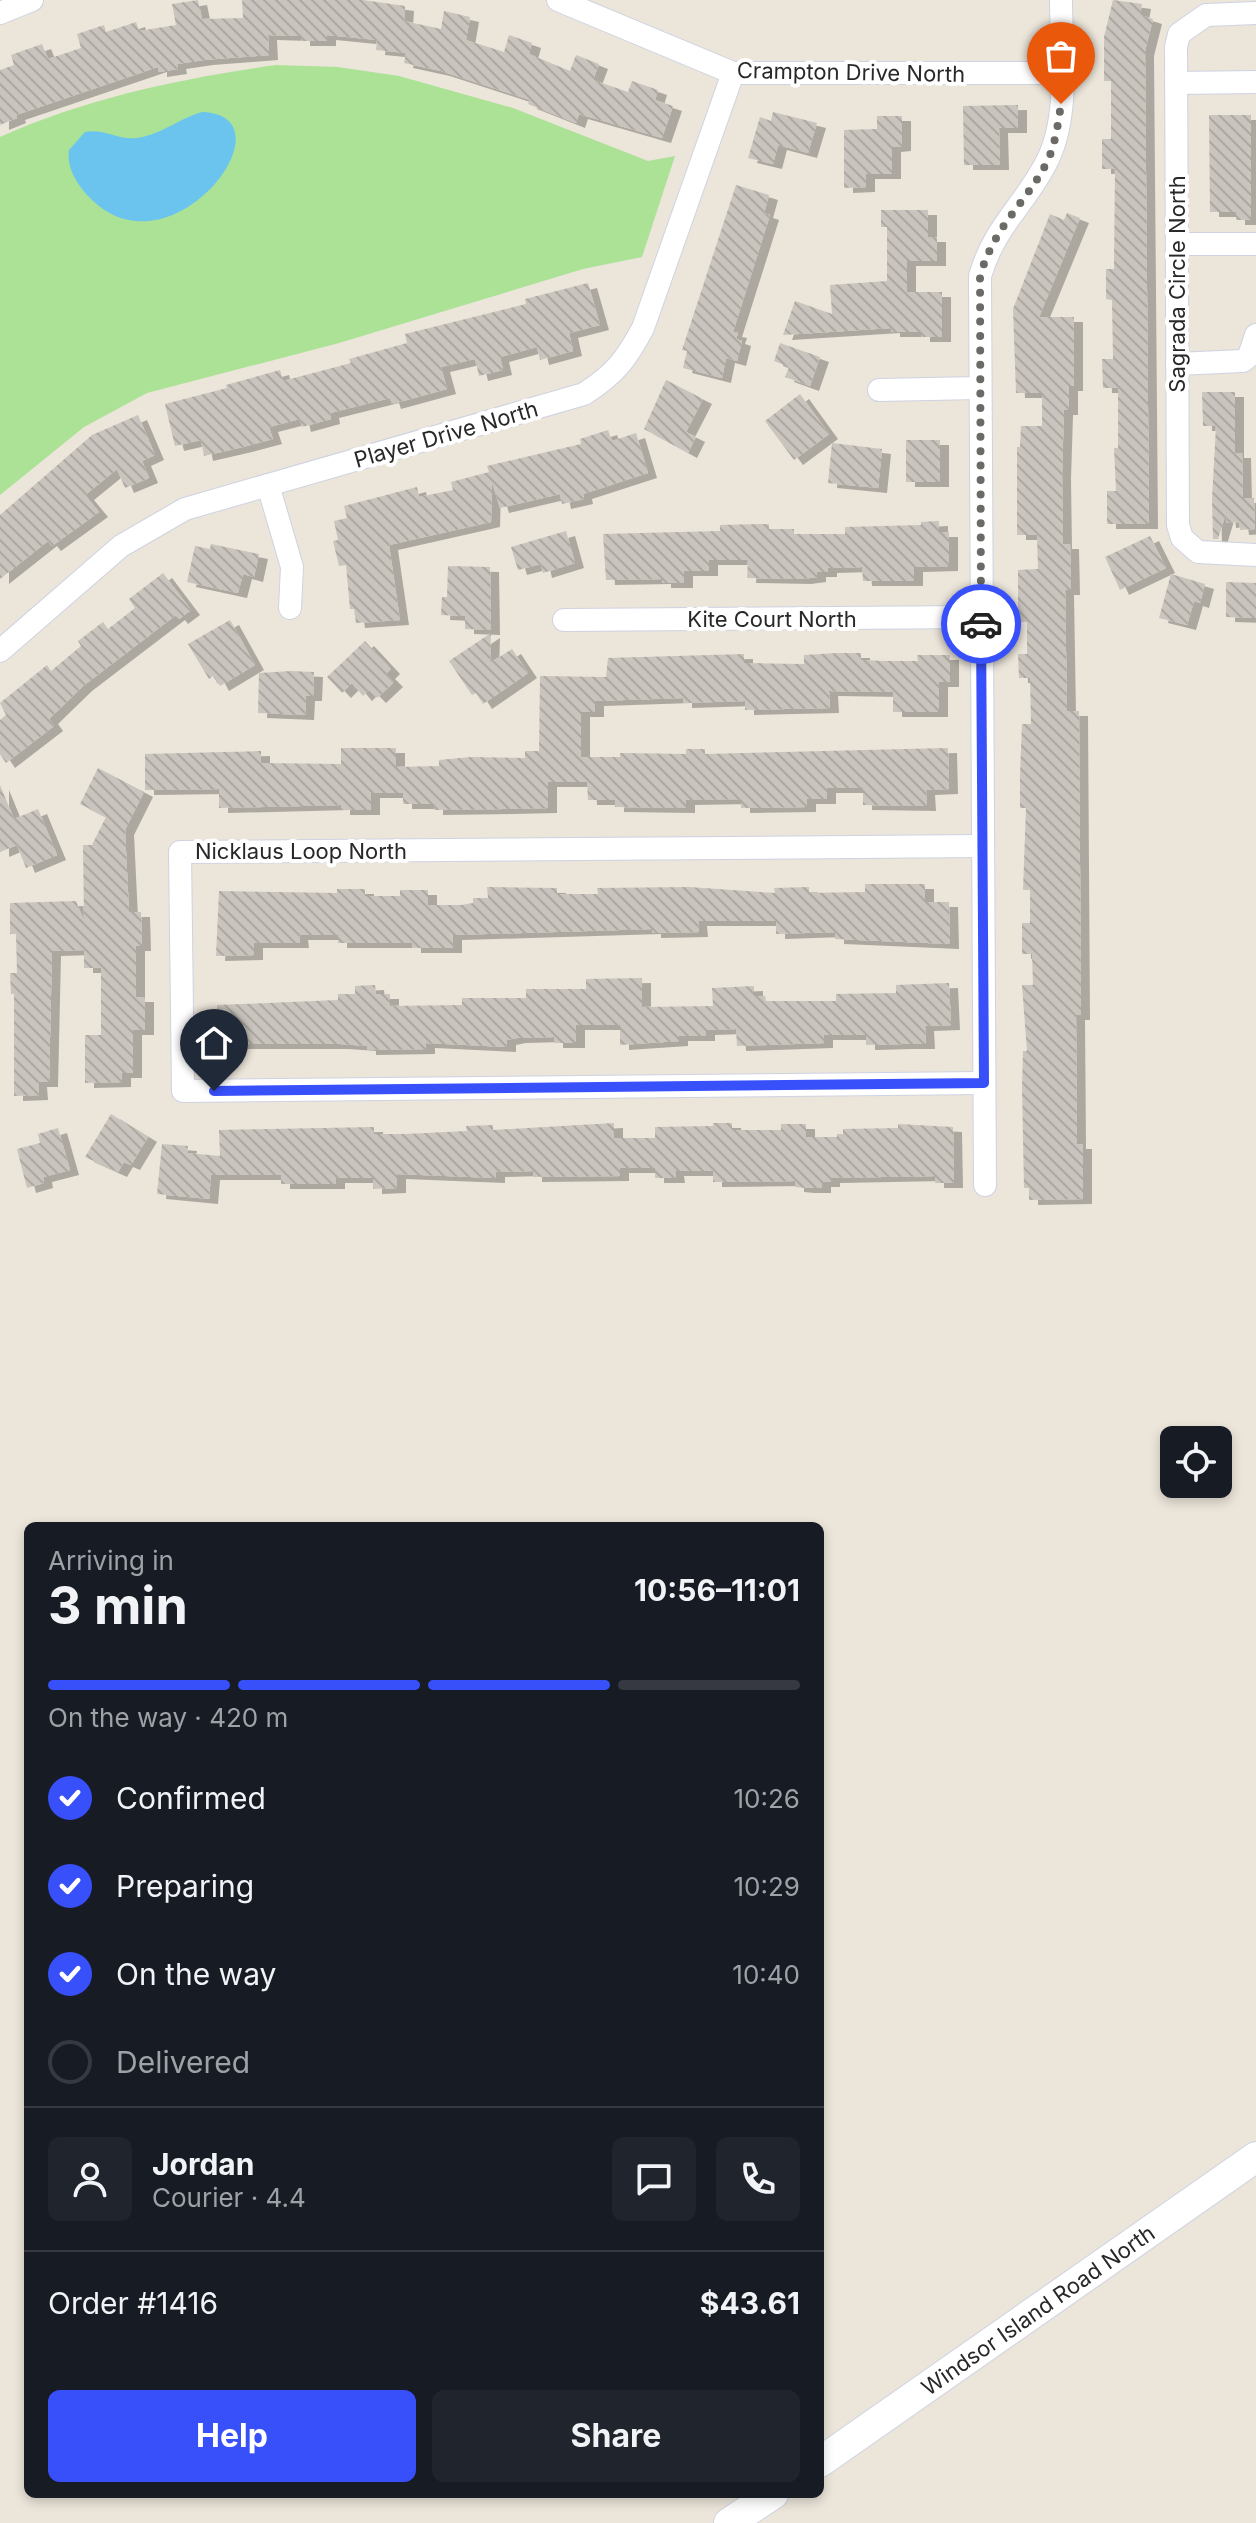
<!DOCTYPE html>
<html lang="en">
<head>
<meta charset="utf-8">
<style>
	:root { --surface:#171b24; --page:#20242c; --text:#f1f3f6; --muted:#9ea1a6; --line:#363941; --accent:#3850fa }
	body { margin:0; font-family:Inter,sans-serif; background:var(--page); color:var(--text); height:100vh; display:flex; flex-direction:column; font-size:30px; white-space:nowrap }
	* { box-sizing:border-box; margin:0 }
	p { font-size:26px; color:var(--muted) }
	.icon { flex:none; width:44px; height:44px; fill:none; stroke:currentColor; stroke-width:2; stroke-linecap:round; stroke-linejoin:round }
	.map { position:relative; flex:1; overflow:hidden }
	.details { position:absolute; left:24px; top:1522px; width:800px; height:976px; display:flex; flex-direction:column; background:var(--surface); border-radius:12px; box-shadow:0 4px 12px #0003 }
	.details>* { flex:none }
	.controls { position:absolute; left:1160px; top:1426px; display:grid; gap:16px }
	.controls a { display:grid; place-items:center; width:72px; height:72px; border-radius:12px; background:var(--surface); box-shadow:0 4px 12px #0003; font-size:40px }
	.pin { position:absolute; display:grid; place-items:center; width:68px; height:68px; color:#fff; margin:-82px -34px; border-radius:50% 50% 50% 0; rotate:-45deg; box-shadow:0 0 8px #0007 }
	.pin .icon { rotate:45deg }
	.courier { position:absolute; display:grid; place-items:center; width:80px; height:80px; margin:-40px; border:6px solid #3850fa; border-radius:50%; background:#fff; color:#222; box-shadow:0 2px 10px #0007 }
	.summary em { font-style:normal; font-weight:700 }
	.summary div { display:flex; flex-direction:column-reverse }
	.summary { display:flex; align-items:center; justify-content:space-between; height:136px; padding:0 24px }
	h1 { font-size:52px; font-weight:700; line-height:60px }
	.bar { display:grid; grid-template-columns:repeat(4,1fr); gap:12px 8px; align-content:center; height:96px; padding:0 24px }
	.bar i { height:10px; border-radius:6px; background:var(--line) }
	.bar .current { background:var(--accent) }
	.bar p { grid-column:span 4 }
	.line { display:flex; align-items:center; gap:20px; padding:0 24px; border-top:2px solid var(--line) }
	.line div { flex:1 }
	.round { display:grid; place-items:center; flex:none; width:84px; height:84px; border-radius:12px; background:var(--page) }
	ol { padding:0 24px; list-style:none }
	li { display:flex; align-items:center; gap:24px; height:88px }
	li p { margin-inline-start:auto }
	li .icon { padding:8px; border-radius:50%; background:var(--accent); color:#fff; stroke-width:4 }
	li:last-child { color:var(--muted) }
	li i { width:44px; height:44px; border:4px solid var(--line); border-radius:50% }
	.primary-button { display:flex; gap:16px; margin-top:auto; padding:16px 24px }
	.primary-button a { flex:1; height:92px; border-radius:12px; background:var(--accent); color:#fff; font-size:32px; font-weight:700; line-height:92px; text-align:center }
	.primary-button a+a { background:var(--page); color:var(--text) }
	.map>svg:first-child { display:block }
	.grass { fill:#abe295 }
	.water { fill:#6bc4ee }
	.building { fill:url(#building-back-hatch); filter:url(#shadow) }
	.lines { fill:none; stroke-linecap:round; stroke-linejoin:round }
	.street-casing { stroke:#cfd2e2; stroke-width:24 }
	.secondary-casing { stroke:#cfd2e2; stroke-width:32 }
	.street { stroke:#fff; stroke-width:22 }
	.secondary { stroke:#fff; stroke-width:30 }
	.done { stroke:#6c6a66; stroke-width:8; stroke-dasharray:0 14.4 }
	.route { stroke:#3850fa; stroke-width:10 }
	.labels { text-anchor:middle; stroke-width:8; stroke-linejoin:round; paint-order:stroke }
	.street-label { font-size:22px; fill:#282828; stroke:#fff }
</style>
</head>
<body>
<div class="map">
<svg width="1256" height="2523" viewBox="0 0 1256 2523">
	<defs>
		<pattern id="building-back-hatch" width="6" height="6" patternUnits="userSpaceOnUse" patternTransform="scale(2)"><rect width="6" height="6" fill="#c9c4bd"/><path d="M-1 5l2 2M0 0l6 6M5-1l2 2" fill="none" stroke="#ada8a2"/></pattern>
		<filter id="shadow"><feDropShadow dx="9" dy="5" stdDeviation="0" flood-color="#0004"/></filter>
	</defs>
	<rect width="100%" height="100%" fill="#ebe5da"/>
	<path class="grass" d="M276 65 338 67 399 76 513 108 648 161 675 156 642 257 583 269 339 343 147 393 84 427 0 495V137C86 98 183 78 276 65Z"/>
	<path class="water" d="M202 112C296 115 172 280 91 199 78 186 66 168 69 150L85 132C103 128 118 140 136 138 159 136 180 118 202 112Z"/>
	<g class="building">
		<path d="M198 0 202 19 243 18 242 0H363L405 6 404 21 441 29 444 11 470 17 466 40 504 52 509 35 532 43 529 54 570 71 576 55 599 64 593 80 628 92 632 81 658 90 655 100 673 106 662 138 579 114 576 123 528 104 530 100 441 71 404 63 406 53 376 50 377 40 327 35V41H301V36L268 35 269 55 204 60 177 64 178 69 158 72V67L16 115 17 118 0 125V70L14 65 11 55 42 44 48 59 81 48 77 34 104 25 106 32 136 22 139 31 176 25 172 4Z"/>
		<path d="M1113 0 1142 4 1140 15 1153 19 1145 51 1149 524H1107V491H1116L1114 448H1118V388H1103L1102 359H1113L1112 300 1106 299V269H1114L1115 169H1102V139H1111V81H1104V37Z"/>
		<path d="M1018 105V128H999L1000 165H964L963 106Z"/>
		<path d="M773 112 817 123 808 153 778 145 773 164 748 158 760 117 771 121Z"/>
		<path d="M1209 115H1251V220H1236V212H1210Z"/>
		<path d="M877 116H902V146L892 147V174H866V187L844 188V130L877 129Z"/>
		<path d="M736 185 769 195 764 213 770 215 733 332 738 333 736 339 742 341 737 361 726 358 722 378 683 368 687 351 682 350Z"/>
		<path d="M881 210H928V237H937V261H907V292H942V337H921V332H891V328L783 335 795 301 832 314 830 285 887 281V227H881Z"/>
		<path d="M1067 213 1080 218 1039 317H1074V386H1069V410H1064L1062 474 1063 544H1070L1071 590H1065L1067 711H1079L1081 1015H1076L1077 1144H1083V1199L1029 1200V1188H1024L1022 1088 1023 1051H1027L1022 985H1033L1032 954H1022V923H1030V890H1023L1026 808H1020V775L1022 724H1031L1030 678H1019L1018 654H1027V622H1018V570L1038 569 1037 535H1017V447H1020L1021 426H1042V393H1016L1013 309 1050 214 1064 220Z"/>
		<path d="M588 283 600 325 569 333 573 351 540 360 537 347 500 357 503 370 479 376 475 359 441 367 447 389 392 404 390 398 330 413 331 419 302 427 300 419 269 427 273 439 243 447 204 456 201 440 175 446 165 404 227 388 226 385 280 370 283 381 351 363 349 359 407 343 405 334 526 304 525 299Z"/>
		<path d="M780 343 820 357 810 386 785 377 789 367 774 361Z"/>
		<path d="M666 380 703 399 686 432 696 437 688 453 644 429Z"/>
		<path d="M1202 392H1235V453H1242L1243 498H1254L1255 529 1240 530 1239 522 1227 523 1226 513 1218 539H1213L1212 499 1216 426H1203Z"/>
		<path d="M800 394 829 434 794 460 765 421Z"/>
		<path d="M138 415 155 455 142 461 149 478 125 488 117 469 85 495 99 512 52 546 48 541 0 579V515L92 435Z"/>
		<path d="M608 430 612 441 636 433 648 473 583 494 584 499 562 504 560 494 500 508 492 482 491 522 389 545 400 620 356 623 354 609H350L346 565 339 566 333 541 338 540 334 521 347 518 344 506 417 487 419 497 453 490 451 482 489 472 487 466 581 444 580 439Z"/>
		<rect x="906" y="440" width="34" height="42"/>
		<path d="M832 443 882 449 878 488 828 483Z"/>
		<path d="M939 521V532H949V566L914 567V581H863L862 567 828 568V572H817V577L802 579 747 578 748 560H709V571H684V583H662V579L606 580 603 534 720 531V525L769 524V529H794V534H845V527L921 525V522Z"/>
		<path d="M566 531 575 563 543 573 541 564 518 570 511 547Z"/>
		<path d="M1150 536 1166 568 1120 590 1105 557Z"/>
		<path d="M211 544 259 554 254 577 243 574 238 593 187 582 195 546 210 549Z"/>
		<path d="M448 566 490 567 491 630 465 629V616L441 615 442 597H447Z"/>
		<path d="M163 573 191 610 179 619 176 615 83 686 49 719 54 726 6 763 0 754V720L6 715 0 703 47 665 51 671 81 646 78 641 103 622 108 629 135 608 129 599Z"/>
		<path d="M1171 574 1205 584 1200 603 1194 601 1187 625 1159 618Z"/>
		<path d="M1226 582 1256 583V618L1226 617Z"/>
		<path d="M230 620 255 665 220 686 214 675 209 679 188 644Z"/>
		<path d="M491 633 490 663 512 649 528 673 483 704 476 693 472 695 449 661Z"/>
		<path d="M365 641 391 669 386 674 394 682 377 698 369 690 363 696 352 683 342 693 327 677Z"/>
		<path d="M837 653H861V660L885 661H918L917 655H950V682H939V712H893V692L829 691 830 708 745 710V701L683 703V698L595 701V712H581V757H620V753L686 754V749H705V754L948 748 949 789 926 790 927 806 863 805V788H827V799H807V807L741 808V799L686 800V808L615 807V800H588L587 782H548V808L503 809 434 810V804H403V793H371V810H341V805L219 808V789L145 790V754L261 751V763L341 764V748H396V767L439 766V760L471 757 525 758V751H539L540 676 606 677 608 658 744 654V663L804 664V655Z"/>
		<path d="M291 671 314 672 313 696H306L305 715 258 713 259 673Z"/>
		<path d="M98 768 144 792 125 830 129 912H141L142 946H136V997H145V1030H133V1073H122V1082L85 1083V1035H101V968H84V950L52 951 49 1082H38L39 1095 14 1096V994H11L10 973H17L16 934H10V903L76 901 84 921 83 845H92L106 817 80 804Z"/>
		<path d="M0 785 14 819 38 809 57 855 26 868 17 845 0 852Z"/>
		<path d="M865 884H925V902H949L950 944 835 939V932L776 934V921H698L699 932 652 933V929L453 935V948H412V943H338V935H299L300 943H254V955L216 956 219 891 337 893V889H365V896H400V890H428V905H461L473 903V898H488L487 887 557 888V894H598L597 888 689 887 775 893 774 888 809 887V893L865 892Z"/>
		<path d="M642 978V1007L713 1006 712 988 754 986V996H765L766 1001H836V994L896 993V985L949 983 951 1025 925 1026 926 1044H903L866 1045V1035H824V1043L737 1046 736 1029 706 1030V1036H679V1041L620 1045V1025H576V1043H554V1037L517 1038 507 1040V1047L426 1043V1049L367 1050V1046L340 1044H217V1005L338 1000V994H355V986L375 985 376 994H390V1006L462 1005V998H526V989H586V979Z"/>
		<path d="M111 1114 148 1137 131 1165 124 1162 118 1172 85 1157Z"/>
		<path d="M614 1123V1138H655V1127L713 1126V1123H732V1130H781V1124H806V1137H837V1134H843V1129L898 1128V1124L953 1127 954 1183H935V1176L831 1178V1182H822V1188H805L795 1187V1181L713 1182V1171H675L676 1178H655V1168H620V1176L533 1177V1171L496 1172V1178L397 1174V1188L373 1189V1178H336V1184H281V1175H211L209 1199 157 1194 162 1144 188 1146 187 1153 220 1156 219 1130 374 1127V1134H405L467 1131 466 1126 493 1125V1130Z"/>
		<path d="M58 1128 70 1170 43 1177 44 1183 27 1188 17 1149 40 1143 38 1134Z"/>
	</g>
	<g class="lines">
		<defs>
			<g id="street">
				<path d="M558 0 733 73H1061"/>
				<path d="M0 13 32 0"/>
				<path d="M1256 13 1206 15 1179 34 1176 47 1178 525 1182 538 1198 552 1256 555"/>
				<path d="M1176 83 1256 82"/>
				<path d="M1177 244H1256"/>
				<path d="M1177 364 1243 361 1249 356 1256 335"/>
				<path d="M879 390 979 388"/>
				<path d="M268 485 292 567 290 608"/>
				<path d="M564 620 980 617"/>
				<path d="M0 651 121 546 185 509 584 394C615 374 626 360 643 328L733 73"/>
				<path d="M982 846 180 852 183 1091 984 1083"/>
				<path d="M985 1185 980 276C995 226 1022 208 1045 165 1071 118 1061 52 1061 0"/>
			</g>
			<g id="secondary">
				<path d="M820 2462 1256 2157"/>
				<path d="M729 2523 773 2494"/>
			</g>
		</defs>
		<use href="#street" class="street-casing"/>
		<use href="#secondary" class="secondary-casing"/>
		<use href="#street" class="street"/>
		<use href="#secondary" class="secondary"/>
	</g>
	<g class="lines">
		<path class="done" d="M981 624 980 276C995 225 1023 207 1046 164 1055 147 1058 124 1061 104"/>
		<path class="route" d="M214 1091 984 1083 981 624"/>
	</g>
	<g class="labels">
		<g class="street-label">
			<text transform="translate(851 72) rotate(1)" y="8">Crampton Drive North</text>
			<text transform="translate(1177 284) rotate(-90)" y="8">Sagrada Circle North</text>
			<text transform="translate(446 434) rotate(-16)" y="8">Player Drive North</text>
			<text x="772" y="627">Kite Court North</text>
			<text x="301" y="859">Nicklaus Loop North</text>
			<text transform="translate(1038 2310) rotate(-35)" y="8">Windsor Island Road North</text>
		</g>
	</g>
</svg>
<div class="controls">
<a><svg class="icon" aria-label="locate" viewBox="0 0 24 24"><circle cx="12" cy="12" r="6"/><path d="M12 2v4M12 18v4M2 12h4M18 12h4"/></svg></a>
</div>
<div class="pin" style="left:1061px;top:104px;background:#ea580c"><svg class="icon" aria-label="bag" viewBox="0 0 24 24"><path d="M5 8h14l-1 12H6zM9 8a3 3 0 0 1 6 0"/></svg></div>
<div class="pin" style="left:214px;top:1091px;background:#1f2937"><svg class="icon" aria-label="home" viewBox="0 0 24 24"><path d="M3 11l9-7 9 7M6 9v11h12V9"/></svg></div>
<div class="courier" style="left:981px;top:624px"><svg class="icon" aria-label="car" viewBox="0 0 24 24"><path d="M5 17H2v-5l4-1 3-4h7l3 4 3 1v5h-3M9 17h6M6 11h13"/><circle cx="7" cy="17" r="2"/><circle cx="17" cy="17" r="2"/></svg></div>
<section class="details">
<div class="summary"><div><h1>3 min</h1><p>Arriving in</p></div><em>10:56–11:01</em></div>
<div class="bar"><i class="current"></i><i class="current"></i><i class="current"></i><i></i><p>On the way · 420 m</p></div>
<ol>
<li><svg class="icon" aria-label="check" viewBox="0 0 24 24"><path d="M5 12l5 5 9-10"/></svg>Confirmed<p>10:26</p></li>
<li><svg class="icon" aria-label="check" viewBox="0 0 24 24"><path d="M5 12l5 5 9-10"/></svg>Preparing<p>10:29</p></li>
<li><svg class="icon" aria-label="check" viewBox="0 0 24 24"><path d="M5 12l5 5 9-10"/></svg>On the way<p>10:40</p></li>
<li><i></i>Delivered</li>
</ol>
<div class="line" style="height:144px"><a class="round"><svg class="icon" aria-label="person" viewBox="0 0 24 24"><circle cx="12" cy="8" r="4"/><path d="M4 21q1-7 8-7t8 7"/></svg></a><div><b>Jordan</b><p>Courier · 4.4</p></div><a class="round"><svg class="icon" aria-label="chat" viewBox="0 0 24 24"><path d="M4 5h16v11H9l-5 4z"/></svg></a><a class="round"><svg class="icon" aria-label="phone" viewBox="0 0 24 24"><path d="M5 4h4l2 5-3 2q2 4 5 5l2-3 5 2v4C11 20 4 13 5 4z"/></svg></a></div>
<div class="line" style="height:104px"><div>Order #1416</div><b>$43.61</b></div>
<div class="primary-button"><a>Help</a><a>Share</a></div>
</section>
</div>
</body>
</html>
